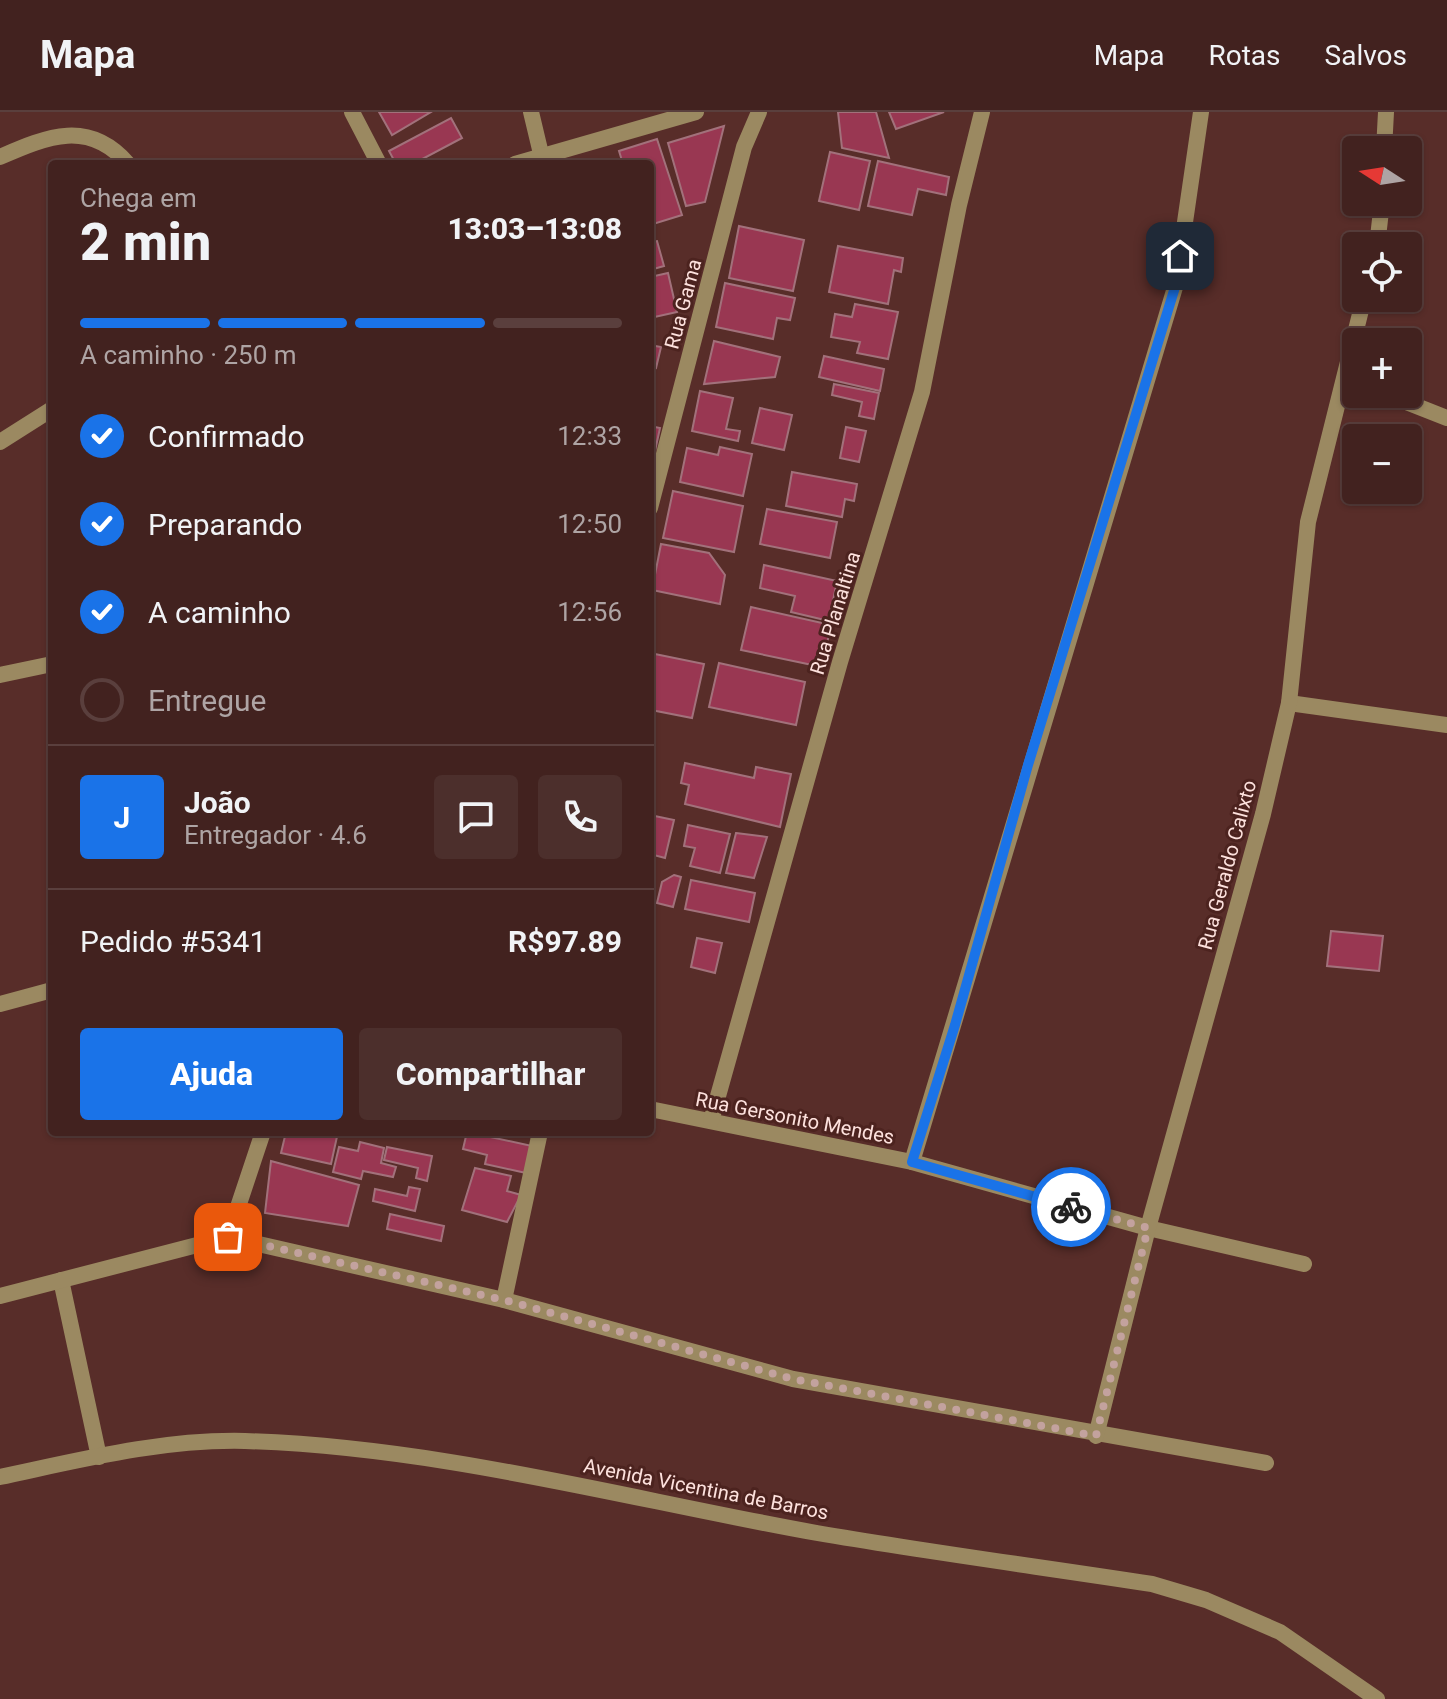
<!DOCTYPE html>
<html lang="pt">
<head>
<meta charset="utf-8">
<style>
	:root { --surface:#42221f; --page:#4c2f2c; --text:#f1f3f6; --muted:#aea4a4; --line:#5a3f3d; --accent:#1a73e8 }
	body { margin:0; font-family:Roboto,sans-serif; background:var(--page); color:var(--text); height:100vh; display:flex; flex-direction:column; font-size:30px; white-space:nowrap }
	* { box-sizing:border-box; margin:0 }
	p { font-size:26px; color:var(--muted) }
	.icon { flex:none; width:44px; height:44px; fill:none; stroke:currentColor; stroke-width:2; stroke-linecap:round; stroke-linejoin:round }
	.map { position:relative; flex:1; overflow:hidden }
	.side { position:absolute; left:48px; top:48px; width:606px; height:976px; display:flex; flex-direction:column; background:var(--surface); border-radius:8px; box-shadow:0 2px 6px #0004,0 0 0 2px var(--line) }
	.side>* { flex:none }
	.needle { width:52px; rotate:282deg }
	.tools { position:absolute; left:1342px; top:24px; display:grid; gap:16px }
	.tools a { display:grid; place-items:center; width:80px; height:80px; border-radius:8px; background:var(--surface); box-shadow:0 2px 6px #0004,0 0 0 2px var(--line); font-size:40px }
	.pin { position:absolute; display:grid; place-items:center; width:68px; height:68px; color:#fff; margin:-34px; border-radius:16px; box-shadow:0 4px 12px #0006 }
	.courier { position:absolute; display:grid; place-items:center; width:80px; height:80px; margin:-40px; border:6px solid #1a73e8; border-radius:50%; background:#fff; color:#222; box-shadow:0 2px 10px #0007 }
	.head em { font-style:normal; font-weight:800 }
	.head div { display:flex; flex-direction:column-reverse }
	.head { display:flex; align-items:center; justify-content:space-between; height:136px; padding:0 32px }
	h1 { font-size:52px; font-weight:800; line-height:60px }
	.bar { display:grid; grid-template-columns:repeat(4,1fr); gap:12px 8px; align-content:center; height:96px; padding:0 32px }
	.bar i { height:10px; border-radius:6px; background:var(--line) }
	.bar .selected { background:var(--accent) }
	.bar p { grid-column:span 4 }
	.line { display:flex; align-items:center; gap:20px; padding:0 32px; border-top:2px solid var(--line) }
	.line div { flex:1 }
	.round { display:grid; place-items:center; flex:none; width:84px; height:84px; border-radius:8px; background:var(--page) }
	ol { padding:0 32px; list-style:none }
	li { display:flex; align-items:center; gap:24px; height:88px }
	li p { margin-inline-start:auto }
	li .icon { padding:8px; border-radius:50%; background:var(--accent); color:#fff; stroke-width:4 }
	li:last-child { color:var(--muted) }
	li i { width:44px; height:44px; border:4px solid var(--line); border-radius:50% }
	.primary-button { display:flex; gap:16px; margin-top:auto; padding:16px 32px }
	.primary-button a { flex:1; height:92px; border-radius:8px; background:var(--accent); color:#fff; font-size:32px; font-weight:800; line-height:92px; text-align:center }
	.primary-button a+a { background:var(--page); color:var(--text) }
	header { display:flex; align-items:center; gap:48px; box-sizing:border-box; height:112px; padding:0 40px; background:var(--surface); border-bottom:2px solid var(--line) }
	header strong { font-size:38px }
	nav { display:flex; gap:44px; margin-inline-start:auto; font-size:28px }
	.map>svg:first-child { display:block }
	.building { fill:#993752; stroke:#a2717b; stroke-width:2 }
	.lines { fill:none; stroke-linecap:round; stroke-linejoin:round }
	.minor { stroke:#9b8961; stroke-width:16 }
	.done { stroke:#c3a29e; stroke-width:8; stroke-dasharray:0 14.4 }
	.route { stroke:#1a73e8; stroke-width:10 }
	.labels { text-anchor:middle; stroke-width:6; stroke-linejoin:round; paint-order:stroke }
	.street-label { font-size:20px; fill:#fde1dd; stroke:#4c231f }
</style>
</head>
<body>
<header>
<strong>Mapa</strong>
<nav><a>Mapa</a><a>Rotas</a><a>Salvos</a></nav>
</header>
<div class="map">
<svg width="1447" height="1587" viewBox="0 0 1447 1587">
	<rect width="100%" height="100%" fill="#582d29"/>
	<g class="building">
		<path d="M379 0H431L392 23Z"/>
		<path d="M838 0H876L889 46 842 36Z"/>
		<path d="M889 0H944L896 17Z"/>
		<path d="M451 6 462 26 413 52H396L389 39Z"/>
		<path d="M724 14 705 90 686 94 668 31Z"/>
		<path d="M657 27 682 103 650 113V52H623L619 39Z"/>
		<path d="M830 40 870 49 859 98 819 89Z"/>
		<path d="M878 49 949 65 946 83 918 77 912 103 868 94Z"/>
		<path d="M739 114 804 128 793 179 729 166Z"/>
		<path d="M657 129 664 154 650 158V130Z"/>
		<path d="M838 134 903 146 901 160 894 158 888 192 829 180Z"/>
		<path d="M668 161 677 200 650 206V165Z"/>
		<path d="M725 171 795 186 790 208 777 206 773 227 716 215Z"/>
		<path d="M855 192 898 200 888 247 857 241 860 230 831 225 835 202 852 205Z"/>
		<path d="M714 229 780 245 775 265 704 272Z"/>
		<path d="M650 233 661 235 656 256 651 255 650 261Z"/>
		<path d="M824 244 884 257 880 279 819 265Z"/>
		<path d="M834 272 879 281 874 307 859 304 862 290 832 283Z"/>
		<path d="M700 279 733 286 726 317 740 319 738 329 692 319Z"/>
		<path d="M760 296 792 303 784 338 752 331Z"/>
		<path d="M650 314 660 316 650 362Z"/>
		<path d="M846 315 866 319 859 350 840 346Z"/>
		<path d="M720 335 752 342 743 384 680 370 687 336 718 343Z"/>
		<path d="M792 360 857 372 854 389 845 387 842 405 786 394Z"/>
		<path d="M673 379 743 394 734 440 663 426Z"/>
		<path d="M767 397 837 410 830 446 760 432Z"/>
		<path d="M661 432 709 441 725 463 720 492 652 478Z"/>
		<path d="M764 453 837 469 829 509 791 500 795 484 760 476Z"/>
		<path d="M751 495 831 513 822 555 741 538Z"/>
		<path d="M650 541 704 552 692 606 651 598 650 605Z"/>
		<path d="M719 551 805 570 796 613 709 595Z"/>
		<path d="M685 651 754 666 756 655 791 662 780 715 685 692 689 673 681 671Z"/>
		<path d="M650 703 674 708 665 746 650 742Z"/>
		<path d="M688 713 730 722 720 761 690 754 695 736 684 734Z"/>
		<path d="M736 721 767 725 754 766 726 761Z"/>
		<path d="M674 763 681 765 673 795 657 791 662 770Z"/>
		<path d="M691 768 755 781 749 810 685 797Z"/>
		<path d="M1331 819 1383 824 1379 859 1327 854Z"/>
		<path d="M697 826 722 831 715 861 691 855Z"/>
		<path d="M286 1020H338L331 1052 281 1041Z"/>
		<path d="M467 1020 532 1034 526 1061 485 1052 487 1043 463 1037Z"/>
		<path d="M360 1030 384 1036 381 1051 396 1055 393 1065 363 1059 361 1067 333 1060 339 1035 358 1039Z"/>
		<path d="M387 1035 432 1044 427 1069 416 1066 418 1056 384 1048Z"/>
		<path d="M271 1049 359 1073 348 1114 265 1101Z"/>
		<path d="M475 1056 511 1064 507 1079 521 1083 507 1110 462 1098Z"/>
		<path d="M409 1075 420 1077 415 1099 373 1089 375 1077 407 1084Z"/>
		<path d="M390 1102 444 1114 441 1129 387 1117Z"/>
	</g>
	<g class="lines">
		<g class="minor">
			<path d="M352 0 379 52"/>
			<path d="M531 0 542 46"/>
			<path d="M1384 38 1386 0"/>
			<path d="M0 45C48 24 89 7 128 52"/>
			<path d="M515 52 696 0"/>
			<path d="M1377 134 1382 90"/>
			<path d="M1386 282 1447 306"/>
			<path d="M0 330 52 297"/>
			<path d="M650 396 744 35 759 0"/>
			<path d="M0 563 52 552"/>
			<path d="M1289 591 1447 613"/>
			<path d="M0 892 52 878"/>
			<path d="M650 997 912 1050 1148 1116 1304 1152"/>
			<path d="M711 1009 840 550 922 280 959 93 982 0"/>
			<path d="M912 1050 1176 172 1201 0"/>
			<path d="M228 1125 263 1020"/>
			<path d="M61 1168 99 1345"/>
			<path d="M0 1184 228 1125 504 1188 793 1267 1266 1351"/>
			<path d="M504 1188 540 1020"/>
			<path d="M1096 1324 1148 1116 1263 702 1289 591 1308 410 1364 186"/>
			<path d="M0 1365C80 1348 162 1327 245 1329 440 1335 627 1387 817 1421 928 1440 1041 1455 1152 1472L1206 1488 1280 1520 1377 1587"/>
		</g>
	</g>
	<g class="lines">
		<path class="done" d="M228 1125 504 1188 793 1267 1096 1324 1148 1116 1071 1095"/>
		<path class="route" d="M1071 1095 912 1050 955 913 1028 653 1176 172 1180 144"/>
	</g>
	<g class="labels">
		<g class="street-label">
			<text transform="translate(683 192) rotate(-75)" y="7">Rua Gama</text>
			<text transform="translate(835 501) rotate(-73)" y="7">Rua Planaltina</text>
			<text transform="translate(1227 753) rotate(-75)" y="7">Rua Geraldo Calixto</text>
			<text transform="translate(795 1006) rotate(11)" y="7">Rua Gersonito Mendes</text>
			<text transform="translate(706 1377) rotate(11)" y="7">Avenida Vicentina de Barros</text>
		</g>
	</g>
</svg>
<div class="tools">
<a><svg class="needle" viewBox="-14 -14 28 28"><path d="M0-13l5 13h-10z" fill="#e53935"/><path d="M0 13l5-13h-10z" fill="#aea4a4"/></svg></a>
<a><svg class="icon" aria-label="locate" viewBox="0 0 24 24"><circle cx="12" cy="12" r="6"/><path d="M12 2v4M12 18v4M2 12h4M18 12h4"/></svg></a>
<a>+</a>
<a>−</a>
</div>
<div class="pin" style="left:228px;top:1125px;background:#ea580c"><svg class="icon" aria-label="bag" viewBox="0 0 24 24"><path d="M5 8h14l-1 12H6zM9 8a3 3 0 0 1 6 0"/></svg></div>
<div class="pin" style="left:1180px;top:144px;background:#1f2937"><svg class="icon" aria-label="home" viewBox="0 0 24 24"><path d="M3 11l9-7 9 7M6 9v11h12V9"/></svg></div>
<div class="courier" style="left:1071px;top:1095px"><svg class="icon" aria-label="bike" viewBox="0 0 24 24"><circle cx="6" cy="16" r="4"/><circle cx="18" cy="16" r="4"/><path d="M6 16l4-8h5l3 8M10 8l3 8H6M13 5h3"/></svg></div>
<section class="side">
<div class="head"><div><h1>2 min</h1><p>Chega em</p></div><em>13:03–13:08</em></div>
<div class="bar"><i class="selected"></i><i class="selected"></i><i class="selected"></i><i></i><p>A caminho · 250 m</p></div>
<ol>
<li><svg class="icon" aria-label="check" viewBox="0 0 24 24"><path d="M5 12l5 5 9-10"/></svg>Confirmado<p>12:33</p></li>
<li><svg class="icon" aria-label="check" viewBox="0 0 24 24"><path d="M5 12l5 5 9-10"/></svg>Preparando<p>12:50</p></li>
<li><svg class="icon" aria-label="check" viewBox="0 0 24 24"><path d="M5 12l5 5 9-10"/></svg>A caminho<p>12:56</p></li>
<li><i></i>Entregue</li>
</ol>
<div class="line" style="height:144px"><b class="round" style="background:var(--accent);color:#fff">J</b><div><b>João</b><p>Entregador · 4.6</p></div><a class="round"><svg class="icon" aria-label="chat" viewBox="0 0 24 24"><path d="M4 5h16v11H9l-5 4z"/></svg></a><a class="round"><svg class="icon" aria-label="phone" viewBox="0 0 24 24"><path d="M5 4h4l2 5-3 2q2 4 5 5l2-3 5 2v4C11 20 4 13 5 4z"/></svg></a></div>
<div class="line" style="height:104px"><div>Pedido #5341</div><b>R$97.89</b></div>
<div class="primary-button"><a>Ajuda</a><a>Compartilhar</a></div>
</section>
</div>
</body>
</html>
